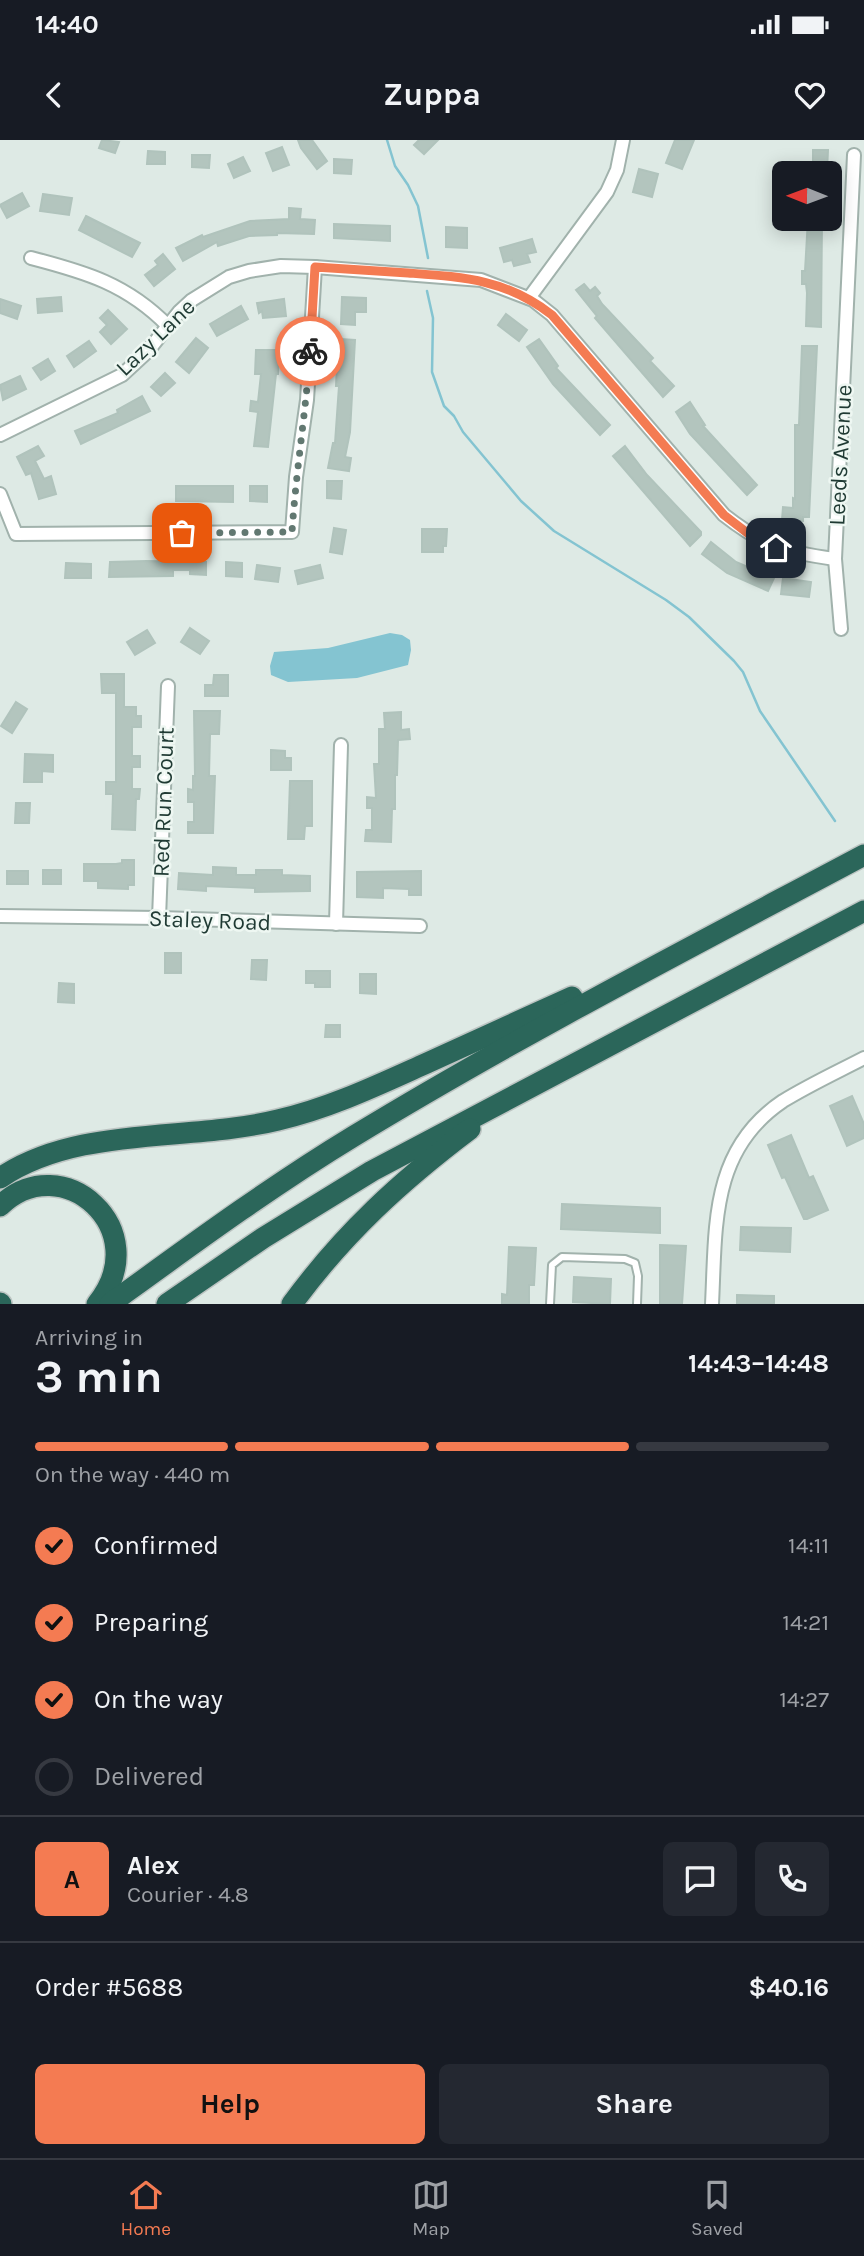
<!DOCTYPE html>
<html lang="en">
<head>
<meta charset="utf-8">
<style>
	:root { --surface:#171b24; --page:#242831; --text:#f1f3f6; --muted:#9ea1a6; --line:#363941; --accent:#f47b52 }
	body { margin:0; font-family:Karla,sans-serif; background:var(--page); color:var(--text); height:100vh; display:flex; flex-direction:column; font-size:26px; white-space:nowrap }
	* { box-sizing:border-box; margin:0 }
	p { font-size:23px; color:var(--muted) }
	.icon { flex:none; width:38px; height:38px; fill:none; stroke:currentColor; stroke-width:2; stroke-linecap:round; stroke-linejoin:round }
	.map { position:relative; height:1164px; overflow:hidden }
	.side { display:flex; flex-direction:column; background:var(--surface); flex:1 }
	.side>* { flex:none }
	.needle { width:46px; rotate:271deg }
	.controls { position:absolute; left:772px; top:21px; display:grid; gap:14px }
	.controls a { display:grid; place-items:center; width:70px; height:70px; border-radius:10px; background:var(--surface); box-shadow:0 4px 18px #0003; font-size:35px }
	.pin { position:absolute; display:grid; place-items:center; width:60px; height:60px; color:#fff; margin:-30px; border-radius:14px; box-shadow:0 4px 10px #0006 }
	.courier { position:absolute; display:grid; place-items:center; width:70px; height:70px; margin:-35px; border:5px solid #f47b52; border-radius:50%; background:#fff; color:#222; box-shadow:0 2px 9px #0007 }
	.overview em { font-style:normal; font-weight:700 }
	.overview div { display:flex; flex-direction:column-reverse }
	.overview { display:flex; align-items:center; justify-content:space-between; height:119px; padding:0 35px }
	h1 { font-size:46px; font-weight:700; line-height:52px }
	.bar { display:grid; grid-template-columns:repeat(4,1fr); gap:10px 7px; align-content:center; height:84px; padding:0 35px }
	.bar i { height:9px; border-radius:5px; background:var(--line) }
	.bar .active { background:var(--accent) }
	.bar p { grid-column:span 4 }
	.line { display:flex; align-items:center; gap:18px; padding:0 35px; border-top:2px solid var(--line) }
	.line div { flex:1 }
	.round { display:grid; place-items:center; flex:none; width:74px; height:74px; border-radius:10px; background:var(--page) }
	ol { padding:0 35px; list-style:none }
	li { display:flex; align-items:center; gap:21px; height:77px }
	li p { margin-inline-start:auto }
	li .icon { padding:7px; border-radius:50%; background:var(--accent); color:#111; stroke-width:4 }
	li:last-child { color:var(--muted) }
	li i { width:38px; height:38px; border:4px solid var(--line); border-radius:50% }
	.cta { display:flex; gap:14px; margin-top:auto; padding:14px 35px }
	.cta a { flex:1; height:80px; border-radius:10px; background:var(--accent); color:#111; font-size:28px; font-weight:700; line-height:80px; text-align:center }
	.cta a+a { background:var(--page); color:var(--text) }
	.status { display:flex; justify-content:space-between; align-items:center; height:49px; padding:0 35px; background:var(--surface); direction:ltr }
	.status svg { height:19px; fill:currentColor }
	header { display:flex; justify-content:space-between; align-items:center; height:91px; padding:0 35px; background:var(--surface); font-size:32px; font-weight:700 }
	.tabs { display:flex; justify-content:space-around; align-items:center; height:98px; border-top:2px solid var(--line); background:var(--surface); font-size:19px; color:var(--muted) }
	.tabs a { display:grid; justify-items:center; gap:4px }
	.tabs .active { color:var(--accent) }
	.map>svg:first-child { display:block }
	.water { fill:#84c4d1 }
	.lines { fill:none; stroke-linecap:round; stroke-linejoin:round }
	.stream { stroke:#84c4d1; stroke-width:2.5 }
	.building { fill:#b3c5be; stroke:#b0c3bc; stroke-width:2 }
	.service-casing { stroke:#a1b2ac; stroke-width:10 }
	.minor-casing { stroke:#a1b2ac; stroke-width:16 }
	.motorway-casing { stroke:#bcc4c2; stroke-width:24 }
	.service { stroke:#fff; stroke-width:6 }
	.minor { stroke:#fff; stroke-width:12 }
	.motorway { stroke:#2b665a; stroke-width:21 }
	.done { stroke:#627871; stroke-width:7; stroke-dasharray:0 12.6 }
	.route { stroke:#f47b52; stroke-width:9 }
	.labels { text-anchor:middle; stroke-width:5; stroke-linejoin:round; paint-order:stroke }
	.street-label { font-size:23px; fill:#1f3a33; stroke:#eef7f2 }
</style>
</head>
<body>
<div class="status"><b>14:40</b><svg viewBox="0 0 49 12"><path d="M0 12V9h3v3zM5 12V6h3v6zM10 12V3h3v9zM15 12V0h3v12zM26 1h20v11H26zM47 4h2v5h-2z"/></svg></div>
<header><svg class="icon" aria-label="back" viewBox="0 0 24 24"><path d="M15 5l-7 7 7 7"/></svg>Zuppa<svg class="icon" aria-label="heart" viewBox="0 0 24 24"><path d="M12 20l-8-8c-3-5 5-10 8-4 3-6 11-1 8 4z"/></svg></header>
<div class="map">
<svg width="864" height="1164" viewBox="0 0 864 1164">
	<rect width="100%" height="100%" fill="#deeae5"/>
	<path class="water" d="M390 493 402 495 410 500 411 510 408 525 357 538 288 542 271 535 270 526 274 512 328 508Z"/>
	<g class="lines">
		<g class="stream">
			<path d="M387 0 395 26 408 45 418 66 428 118"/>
			<path d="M427 151 433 178 432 232 444 266 454 276 463 292 521 361 554 391 666 460 689 477 734 521 743 532 760 571 835 681"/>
		</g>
	</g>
	<g class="building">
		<path d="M102 0 119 2 115 13 99 8Z"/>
		<path d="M298 0H312L327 21 317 29 301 8Z"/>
		<path d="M419 0H438L424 14 414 5Z"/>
		<path d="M675 0H694L682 29 666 23Z"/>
		<path d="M282 7 289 25 273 31 266 13Z"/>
		<path d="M813 10H828L827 31H813Z"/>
		<path d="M148 11 165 12V24H147Z"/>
		<path d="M192 15H210L209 28 192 27Z"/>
		<path d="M243 17 250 31 234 38 228 24Z"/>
		<path d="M334 19 352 20 351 34 334 33Z"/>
		<path d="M639 29 658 34 652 57 633 52Z"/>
		<path d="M22 53 29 66 7 78 0 65Z"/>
		<path d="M43 54 72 58 69 75 40 71Z"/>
		<path d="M289 68 301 69 300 79 315 80 314 94 277 93V95L249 96 218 106 217 102 183 121 176 108 202 95 203 97 250 81 289 79Z"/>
		<path d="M86 76 140 103 132 117 79 90Z"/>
		<path d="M808 79H822L821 187 806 186 807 153 806 144H802V131H805Z"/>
		<path d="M334 84 390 86V101L334 98Z"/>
		<path d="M446 87 467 88V108L446 107Z"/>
		<path d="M532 99 536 112 527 114 530 122 514 126 512 120 504 122 500 108Z"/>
		<path d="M163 114 175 129 154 146 145 135 158 125 155 121Z"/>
		<path d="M584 144 590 151 595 147 600 153 597 156 602 164 653 218 650 221 674 246 663 257 595 178 597 176 576 150Z"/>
		<path d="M61 157 62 171 38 173 37 159Z"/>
		<path d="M342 157 366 158V172H355V185L341 184Z"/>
		<path d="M0 159 21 166 17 179 0 173Z"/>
		<path d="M284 159 286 176 263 178 262 171 259 173 257 163Z"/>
		<path d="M241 166 248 179 217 196 210 184Z"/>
		<path d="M108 170 127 189 111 204 100 192 107 185 100 178Z"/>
		<path d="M506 174 527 190 519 201 498 185Z"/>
		<path d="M196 198 208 208 189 233 176 222Z"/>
		<path d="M340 199 355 200 350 292 345 317 351 318 349 331 328 328 333 303H335L339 246H336L337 227H340Z"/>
		<path d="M539 199 558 226 556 228 610 285 600 295 553 244 527 207Z"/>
		<path d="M89 201 96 211 74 227 67 216Z"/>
		<path d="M802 206H817L809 377H803V381L782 380 783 367 793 368V358L795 359V285H799Z"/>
		<path d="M256 210H279L278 234H276L268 307 254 306 258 272 250 271 251 261 258 262 261 234H255Z"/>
		<path d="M48 219 55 231 41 240 33 228Z"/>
		<path d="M165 233 175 243 161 256 151 247Z"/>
		<path d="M20 236 26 249 3 260 0 245Z"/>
		<path d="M142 256 150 271 81 304 75 291 118 273 117 270Z"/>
		<path d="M690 262 705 285 703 286 757 345 747 355 690 294 676 272Z"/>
		<path d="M38 306 44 316 35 321 44 339 51 336 56 354 39 359 31 333 26 335 17 317Z"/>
		<path d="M625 306 647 335 701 392V395L690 406 613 316Z"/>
		<path d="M327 341H342L341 359 327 358Z"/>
		<path d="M176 346H233V362L176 361Z"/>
		<path d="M250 346H267V362L250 361Z"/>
		<path d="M334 388 346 390 342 414 330 412Z"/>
		<path d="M422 389H447L446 406H443V412H422Z"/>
		<path d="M711 402 736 422 774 438 768 451 727 433 702 414Z"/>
		<path d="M146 421 206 422V435L190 434V430H173V436L109 437 110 422Z"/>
		<path d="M226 422 242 423V437L226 436Z"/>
		<path d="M66 423 91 424V438H65Z"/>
		<path d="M257 425 280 428 278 442 255 439Z"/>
		<path d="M320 425 323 438 298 444 295 431Z"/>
		<path d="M783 438 811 442 809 457 781 454Z"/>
		<path d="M190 488 209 501 200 514 181 502Z"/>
		<path d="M147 490 155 503 135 515 127 502Z"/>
		<path d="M101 534H124V567H136V576H141V587H132V616H140V627H132V649H140L139 659H136L135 690 112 689 113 654H106V642H116V553H102Z"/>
		<path d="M214 535H228V556H205V545H213Z"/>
		<path d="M16 562 27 569 12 593 1 586Z"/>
		<path d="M194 571H220L219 594H210L209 636H215L213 693H188V682H194V662H188V649L193 650V636H195Z"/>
		<path d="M401 572V590L409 589 410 599 398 600 397 635H395V669H392L391 702 365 701 366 690H372V668H367V657L376 658 374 624H379V589H385L384 573Z"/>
		<path d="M271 610 285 611V618H291V630H271Z"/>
		<path d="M25 614 53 615V632L42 631V642H24Z"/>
		<path d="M290 641H312V686H305L304 699H288Z"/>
		<path d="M16 663H30L29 683H15Z"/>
		<path d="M122 720H134V745H128V749L98 748V741H84V724H116L122 723Z"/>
		<path d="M213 727 236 728V735H256V730H282V735L310 736V751L255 752V748L206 746V751L178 749 179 733 213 735Z"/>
		<rect x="43" y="730" width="18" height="14"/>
		<rect x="7" y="731" width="21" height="13"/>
		<path d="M421 731V755H409V749L383 748V758L357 757V732Z"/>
		<rect x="165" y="813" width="16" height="20"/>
		<path d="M252 820H267L266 840 251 839Z"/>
		<path d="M306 831H330V847H315V843H306Z"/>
		<path d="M360 834H376V854L360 853Z"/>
		<path d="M59 843 74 844V863L58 862Z"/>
		<path d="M326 885H340V897H325Z"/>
		<path d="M852 956 864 984V998L847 1006 830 966Z"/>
		<path d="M791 995 809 1038 813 1036 828 1070 807 1079H804L785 1037 782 1038 768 1005Z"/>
		<path d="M562 1064 660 1068V1093L561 1089Z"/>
		<path d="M741 1087 791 1088 790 1112 740 1110Z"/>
		<path d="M660 1105 686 1106 682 1164H660Z"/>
		<path d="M509 1107 536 1108 534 1145H529V1164H502V1154L507 1155Z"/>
		<path d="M574 1137 611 1139 610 1164 573 1162Z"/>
		<path d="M737 1155 774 1156V1164H737Z"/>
	</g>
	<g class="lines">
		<defs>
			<path id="service" d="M550 1164 552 1125 562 1117 625 1119 635 1123 638 1136 637 1164"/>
			<g id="minor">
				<path d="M31 118C85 132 127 144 168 186"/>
				<path d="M529 158 607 52 617 30 623 0"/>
				<path d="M0 295 122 235 148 211 179 172 192 160 229 137 249 131 281 126 315 127 481 140 533 160 552 175 724 375C765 407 784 412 835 419"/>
				<path d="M0 354 16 394 292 392 296 337 307 260 315 127"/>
				<path d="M841 489 835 419 854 15"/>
				<path d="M0 776 159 778 420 786"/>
				<path d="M159 778 168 546"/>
				<path d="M336 784 341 605"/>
				<path d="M712 1164C716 1086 710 1010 783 961 809 945 837 932 864 918"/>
			</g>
			<g id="motorway">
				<path d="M0 1038C78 985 189 1002 278 980 330 968 378 945 427 923 475 901 524 879 572 857"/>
				<path d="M0 1066C62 1006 157 1090 97 1164"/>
				<path d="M0 1163 1 1164"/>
				<path d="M110 1164C190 1106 270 1047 354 996 520 895 693 806 864 715"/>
				<path d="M167 1164 263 1098 372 1031 864 771"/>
				<path d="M292 1164C344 1093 401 1041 470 989"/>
			</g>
		</defs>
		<use href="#service" class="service-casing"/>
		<use href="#minor" class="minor-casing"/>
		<use href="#motorway" class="motorway-casing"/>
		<use href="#service" class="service"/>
		<use href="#minor" class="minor"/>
		<use href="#motorway" class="motorway"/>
	</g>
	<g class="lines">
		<path class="done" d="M182 393 292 392C296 331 306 271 310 211"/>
		<path class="route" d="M310 211 315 127C346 129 377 131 408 133 463 137 506 139 552 175L724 375 750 395 776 408"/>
	</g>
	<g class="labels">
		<g class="street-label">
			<text transform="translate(155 197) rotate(-44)" y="8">Lazy Lane</text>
			<text transform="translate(840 315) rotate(-87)" y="8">Leeds Avenue</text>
			<text transform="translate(163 662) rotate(-88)" y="8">Red Run Court</text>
			<text transform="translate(210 780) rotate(2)" y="8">Staley Road</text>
		</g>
	</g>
</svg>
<div class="controls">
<a><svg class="needle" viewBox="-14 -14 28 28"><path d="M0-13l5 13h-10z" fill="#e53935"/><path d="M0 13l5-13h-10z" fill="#9ea1a6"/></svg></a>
</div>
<div class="pin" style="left:182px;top:393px;background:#ea580c"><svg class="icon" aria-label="bag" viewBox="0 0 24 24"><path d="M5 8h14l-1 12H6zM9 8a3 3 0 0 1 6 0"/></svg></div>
<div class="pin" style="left:776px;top:408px;background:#1f2937"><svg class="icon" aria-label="home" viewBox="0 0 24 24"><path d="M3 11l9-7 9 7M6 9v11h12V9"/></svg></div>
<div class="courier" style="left:310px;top:211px"><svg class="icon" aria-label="bike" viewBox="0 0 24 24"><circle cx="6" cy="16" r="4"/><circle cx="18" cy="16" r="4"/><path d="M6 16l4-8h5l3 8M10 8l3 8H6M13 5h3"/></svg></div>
</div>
<section class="side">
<div class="overview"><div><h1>3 min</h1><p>Arriving in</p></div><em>14:43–14:48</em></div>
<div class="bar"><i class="active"></i><i class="active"></i><i class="active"></i><i></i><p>On the way · 440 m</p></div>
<ol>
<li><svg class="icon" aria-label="check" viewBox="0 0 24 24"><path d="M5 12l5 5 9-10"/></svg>Confirmed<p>14:11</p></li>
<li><svg class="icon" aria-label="check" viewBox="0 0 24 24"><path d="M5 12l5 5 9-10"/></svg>Preparing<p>14:21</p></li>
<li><svg class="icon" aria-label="check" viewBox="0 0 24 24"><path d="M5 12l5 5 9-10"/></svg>On the way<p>14:27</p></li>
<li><i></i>Delivered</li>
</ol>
<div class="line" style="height:126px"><b class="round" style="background:var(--accent);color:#111">A</b><div><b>Alex</b><p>Courier · 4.8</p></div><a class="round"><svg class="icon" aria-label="chat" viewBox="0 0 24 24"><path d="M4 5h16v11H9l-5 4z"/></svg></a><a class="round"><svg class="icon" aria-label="phone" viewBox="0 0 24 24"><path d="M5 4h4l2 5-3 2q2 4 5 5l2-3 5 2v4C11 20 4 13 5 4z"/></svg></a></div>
<div class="line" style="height:91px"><div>Order #5688</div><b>$40.16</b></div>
<div class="cta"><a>Help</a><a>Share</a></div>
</section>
<nav class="tabs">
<a class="active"><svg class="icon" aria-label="home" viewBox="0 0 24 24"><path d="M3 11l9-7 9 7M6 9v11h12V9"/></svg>Home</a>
<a><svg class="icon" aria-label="map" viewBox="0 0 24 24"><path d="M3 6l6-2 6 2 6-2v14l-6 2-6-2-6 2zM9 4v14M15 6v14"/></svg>Map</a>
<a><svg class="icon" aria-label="saved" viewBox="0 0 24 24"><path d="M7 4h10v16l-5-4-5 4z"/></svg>Saved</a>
</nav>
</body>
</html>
